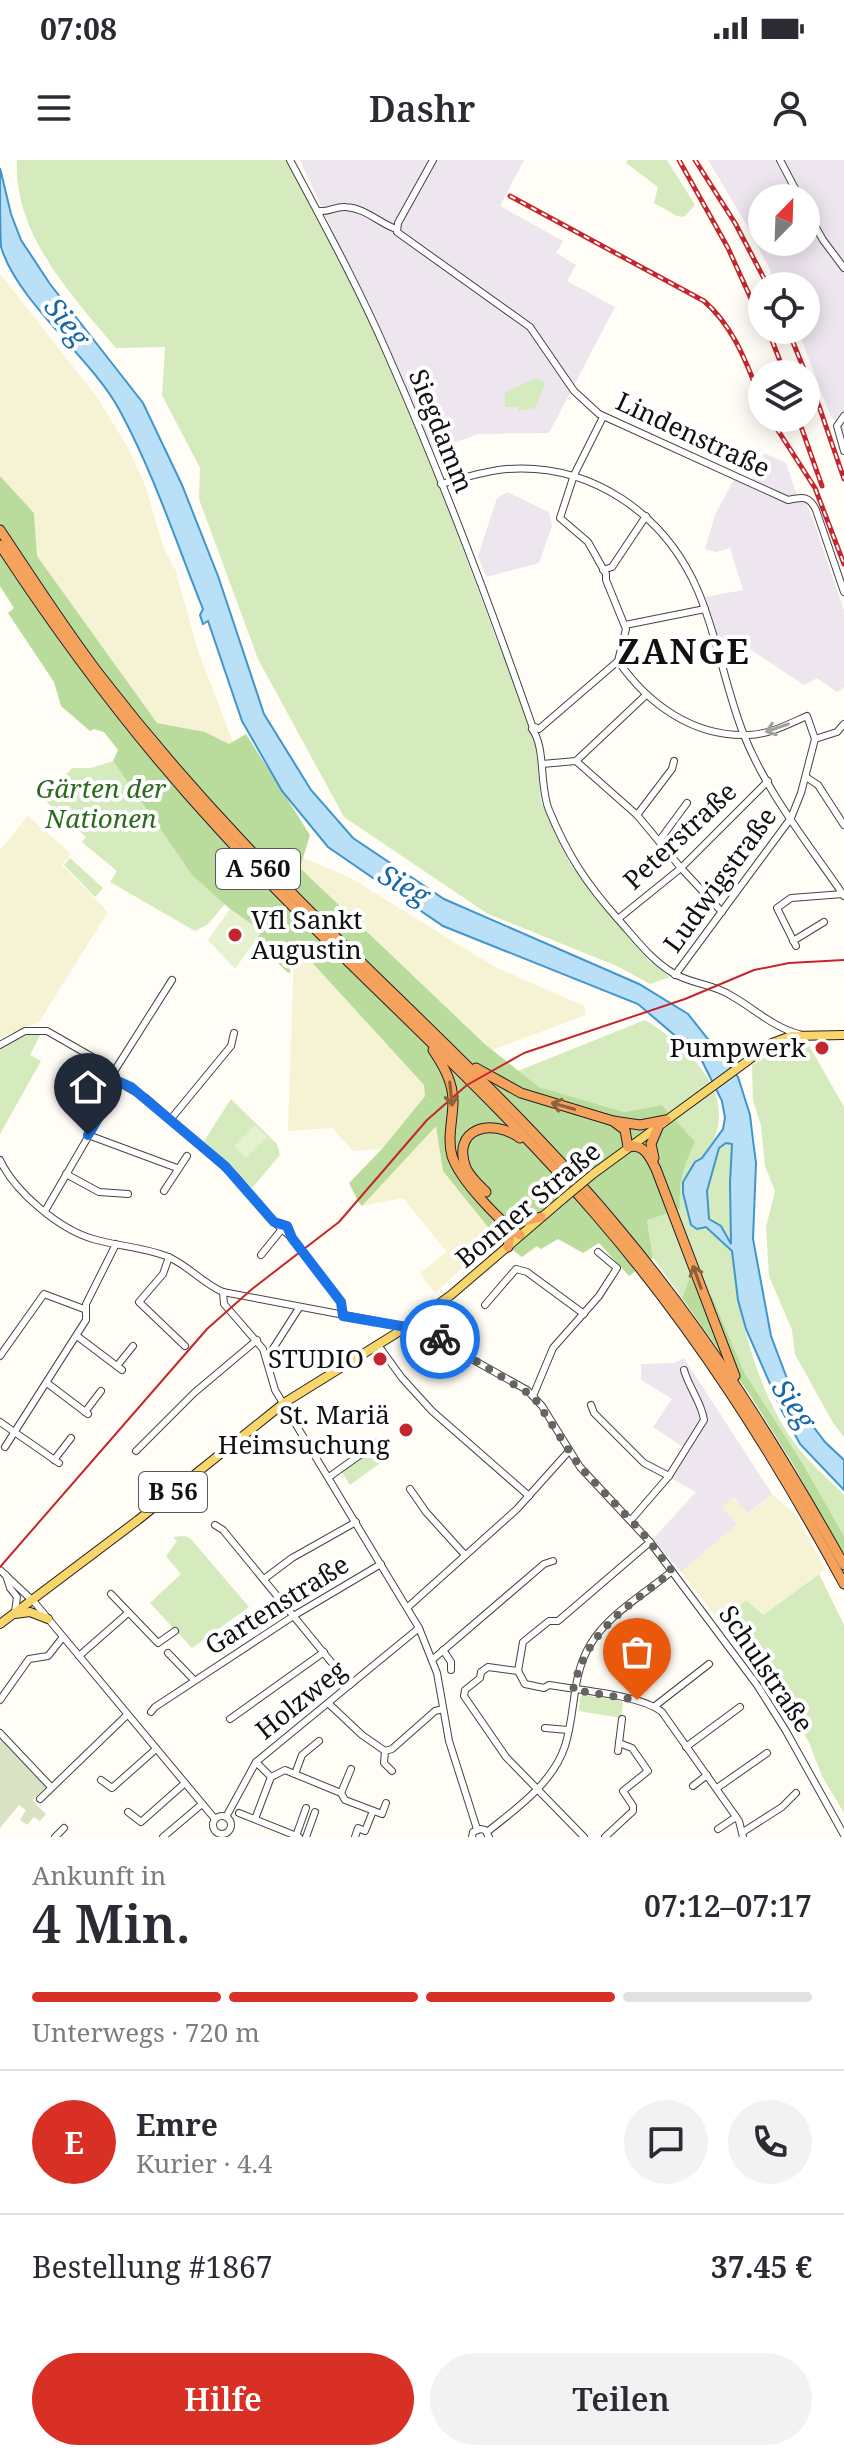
<!DOCTYPE html>
<html lang="de">
<head>
<meta charset="utf-8">
<style>
	:root { --surface:#fff; --page:#f2f2f3; --text:#2b2b33; --muted:#7c7c81; --line:#e1e1e2; --accent:#d93025 }
	body { margin:0; font-family:"Noto Serif",serif; background:var(--page); color:var(--text); height:100vh; display:flex; flex-direction:column; font-size:30px; white-space:nowrap }
	* { box-sizing:border-box; margin:0 }
	p { font-size:26px; color:var(--muted) }
	.icon { flex:none; width:44px; height:44px; fill:none; stroke:currentColor; stroke-width:2; stroke-linecap:round; stroke-linejoin:round }
	.map { position:relative; height:1677px; overflow:hidden }
	.details { display:flex; flex-direction:column; background:var(--surface); flex:1 }
	.details>* { flex:none }
	.needle { width:52px; rotate:23deg }
	.controls { position:absolute; left:748px; top:24px; display:grid; gap:16px }
	.controls a { display:grid; place-items:center; width:72px; height:72px; border-radius:50%; background:var(--surface); box-shadow:0 4px 20px #0003; font-size:40px }
	.pin { position:absolute; display:grid; place-items:center; width:68px; height:68px; color:#fff; margin:-82px -34px; border-radius:50% 50% 50% 0; rotate:-45deg; box-shadow:0 0 8px #0007 }
	.pin .icon { rotate:45deg }
	.courier { position:absolute; display:grid; place-items:center; width:80px; height:80px; margin:-40px; border:6px solid #1a73e8; border-radius:50%; background:#fff; color:#222; box-shadow:0 2px 10px #0007 }
	.headline em { font-style:normal; font-weight:600 }
	.headline div { display:flex; flex-direction:column-reverse }
	.headline { display:flex; align-items:center; justify-content:space-between; height:136px; padding:0 32px }
	h1 { font-size:52px; font-weight:600; line-height:60px }
	.bar { display:grid; grid-template-columns:repeat(4,1fr); gap:12px 8px; align-content:center; height:96px; padding:0 32px }
	.bar i { height:10px; border-radius:6px; background:var(--line) }
	.bar .active { background:var(--accent) }
	.bar p { grid-column:span 4 }
	.line { display:flex; align-items:center; gap:20px; padding:0 32px; border-top:2px solid var(--line) }
	.line div { flex:1 }
	.round { display:grid; place-items:center; flex:none; width:84px; height:84px; border-radius:42px; background:var(--page) }
	.action { display:flex; gap:16px; margin-top:auto; padding:16px 32px }
	.action a { flex:1; height:92px; border-radius:48px; background:var(--accent); color:#fff; font-size:32px; font-weight:600; line-height:92px; text-align:center }
	.action a+a { background:var(--page); color:var(--text) }
	.status { display:flex; justify-content:space-between; align-items:center; height:56px; padding:0 40px; background:var(--surface); direction:ltr }
	.status svg { height:22px; fill:currentColor }
	header { display:flex; justify-content:space-between; align-items:center; height:104px; padding:0 32px; background:var(--surface); font-size:36px; font-weight:600 }
	.map>svg:first-child { display:block }
	.industrial { fill:#eee6ef; fill-rule:evenodd }
	.farmland { fill:#f6f3d4 }
	.green { fill:#d5ebbd }
	.forest { fill:#b9dc9c }
	.cemetery { fill:#d9e3c4 }
	.pitch { fill:#e6f2cf }
	.water { fill:#b9e0f7; stroke:#3f96cf; stroke-width:2; fill-rule:evenodd }
	.lines { fill:none; stroke-linecap:round; stroke-linejoin:round }
	.minor-casing { stroke:#444; stroke-width:8 }
	.major-casing { stroke:#222; stroke-width:10 }
	.highway-casing { stroke:#222; stroke-width:11 }
	.minor { stroke:#fff; stroke-width:6 }
	.major { stroke:#f9d66b; stroke-width:8 }
	.highway { stroke:#f5a25d; stroke-width:9 }
	.tram { stroke:#c4262e; stroke-width:2 }
	.rail-casing { stroke:#c4262e; stroke-width:5 }
	.rail { stroke:#fff; stroke-width:2; stroke-dasharray:6; stroke-linecap:butt }
	.major-bridge-casing { stroke:#222; stroke-width:10; stroke-linecap:butt }
	.major-bridge { stroke:#f9d66b; stroke-width:8 }
	.oneway { stroke:#a0a0a0 }
	.oneway2 { stroke:#8e613b }
	.done { stroke:#646461; stroke-width:8; stroke-dasharray:0 14.4 }
	.route { stroke:#1a73e8; stroke-width:10 }
	.poi-dot { fill:#c4262e; stroke:#fff; stroke-width:3 }
	.labels { text-anchor:middle; stroke-width:8; stroke-linejoin:round; paint-order:stroke }
	.shield { fill:#fff; stroke:#585858; stroke-width:2 }
	.shield-label { font-size:24px; font-weight:bold; fill:#111 }
	.street-label { font-size:26px; fill:#111; stroke:#fff }
	.park-label { font-size:26px; font-style:italic; fill:#2f6b1f; stroke:#fff }
	.poi-label { font-size:26px; fill:#111; stroke:#fff; text-anchor:end }
	.water-label { font-size:28px; font-style:italic; fill:#1768a6; stroke:#fff }
	.district-label { font-size:34px; font-weight:bold; letter-spacing:2px; fill:#111; stroke:#fff }
</style>
</head>
<body>
<div class="status"><b>07:08</b><svg viewBox="0 0 49 12"><path d="M0 12V9h3v3zM5 12V6h3v6zM10 12V3h3v9zM15 12V0h3v12zM26 1h20v11H26zM47 4h2v5h-2z"/></svg></div>
<header><svg class="icon" aria-label="menu" viewBox="0 0 24 24"><path d="M4 6h16M4 12h16M4 18h16"/></svg>Dashr<svg class="icon" aria-label="person" viewBox="0 0 24 24"><circle cx="12" cy="8" r="4"/><path d="M4 21q1-7 8-7t8 7"/></svg></header>
<div class="map">
<svg width="844" height="1677" viewBox="0 0 844 1677">
	<rect width="100%" height="100%" fill="#fffdf5"/>
	<g class="industrial">
		<path d="M300 0H524L500 46 563 81 556 93 576 105 567 121 615 147 549 273 478 274 433 291Z"/>
		<path d="M708 0H844V283L840 267 830 255 798 170H806V126H778L750 71ZM762 38H806V82H762Z"/>
		<path d="M764 293 786 303 799 341 806 343 813 359 844 451V527L837 532 817 518 804 525 748 488 735 491 731 481 720 484 705 437 743 430 730 388 716 392 705 389 715 355 737 314 751 321Z"/>
		<path d="M507 332 549 352 552 366 539 403 486 417 478 396 497 338Z"/>
		<path d="M684 1198 772 1334 748 1354 734 1337 737 1364 681 1412 653 1379 696 1332 665 1315 683 1287 653 1267 672 1239 641 1220V1204L674 1203Z"/>
	</g>
	<g class="farmland">
		<path d="M0 114 97 237 128 288 145 325 163 386 176 411 197 488 233 582 229 584 205 572 157 563 37 396 34 353 0 316Z"/>
		<path d="M28 656 71 694 62 705 108 752 39 862 0 878V690Z"/>
		<path d="M303 698 349 717 493 806 584 846 586 855 492 890 300 708Z"/>
		<path d="M297 786 424 925 425 936 382 989 353 991 332 968 288 971 294 789Z"/>
		<path d="M436 965 443 1011 496 1077 435 1133 420 1113 447 1092 403 1038 362 1046Z"/>
		<path d="M772 1334 796 1355 825 1409 762 1456 746 1441 721 1463 681 1412 737 1364 722 1347 733 1337 749 1354Z"/>
	</g>
	<g class="green">
		<path d="M17 0H289L370 161 438 321 497 481 517 527 536 588 541 642 570 704 648 800 670 817 650 824 617 806 488 754 344 657 258 499 199 339 200 308 162 235 165 187 116 188C71 135 13 73 17 0Z"/>
		<path d="M628 0H667L695 45 684 57 677 56 654 43 658 27 626 3Z"/>
		<path d="M536 218 542 220 545 225 535 248 518 251V247H505V232Z"/>
		<path d="M113 601 192 715 225 744 208 764 195 771 110 722 117 711 82 682 86 677 43 639 72 608H91Z"/>
		<path d="M70 698 103 728 95 737 64 705Z"/>
		<path d="M645 860C682 883 734 927 715 976 712 985 704 995 698 1001 680 1019 686 1043 691 1064L693 1068 706 1067 732 1091C738 1157 756 1227 793 1281 807 1301 828 1318 844 1335V1376L803 1304 744 1212 712 1136 690 1117 682 1138 653 1098 647 1060 678 1031 681 1014 694 982 662 945 624 952 539 927 518 911Z"/>
		<path d="M30 873H41L30 895 41 901 0 974V890Z"/>
		<path d="M799 882H807L844 947V1277L833 1263 795 1194 792 1170 769 1116 766 1067 775 1031 765 1006 761 966 753 940 752 905 785 885Z"/>
		<path d="M231 939 277 984 280 995 252 1028 204 981Z"/>
		<path d="M726 983H732L730 1024 732 1084 721 1066 709 1060 707 1031 719 988Z"/>
		<path d="M378 1285 387 1298 350 1325 341 1311Z"/>
		<path d="M184 1376 190 1378 249 1447 192 1488 150 1443 181 1414 166 1396 177 1381 173 1377Z"/>
		<path d="M819 1414 844 1465V1653L822 1616 808 1580 721 1463 746 1440 763 1455Z"/>
		<path d="M583 1535 621 1541 623 1543 621 1558 579 1551 580 1538Z"/>
	</g>
	<g class="forest">
		<path d="M0 316 34 353 37 396 157 563 205 572 229 584 246 574 310 675 300 708 486 885 539 927 624 952 662 945 695 982C684 1005 678 1023 680 1049L647 1060 653 1098 629 1116 599 1083 583 1093 558 1079 541 1089 537 1086 522 1097 496 1077 443 1011 436 966 362 1046 359 1043 349 1023 382 989 425 936 424 925 297 786 291 789 290 813 287 812 256 780 261 771 230 749 192 715 113 601 118 590 104 572 94 569 90 571 61 546 54 522 8 453 14 448 0 426Z"/>
		<path d="M690 1117 712 1136 744 1212 803 1304 844 1376V1397L794 1306 750 1235 682 1138Z"/>
	</g>
	<path class="cemetery" d="M0 1578 47 1626 32 1640 46 1654 40 1661 34 1657 27 1665 20 1660 26 1650 19 1645 0 1668Z"/>
	<g class="pitch">
		<path d="M230 749 262 771 235 809 208 780Z"/>
		<path d="M255 965 267 977 246 998 234 986Z"/>
	</g>
	<path class="water" d="M0 8 11 54 21 80 50 124 143 243 182 325 218 416 264 554 311 630 353 678 444 739 639 824 688 854 738 917 750 955 753 980 756 1003 753 1079 771 1176 797 1245 825 1282 844 1300V1330L800 1284 782 1251 746 1169 738 1140 732 1091 706 1067 697 1069 691 1065 683 1033V1022L695 1002 702 998 723 969 725 958 722 941 700 897 638 844 443 766 328 687 282 631 242 561 208 461 203 464 200 455 203 449C176 382 154 314 120 251 91 197 18 143 1 87 0 69 0 28 0 8ZM726 983 732 984 730 1023 731 1084 721 1066 709 1059 707 1031 719 988Z"/>
	<g class="lines">
		<defs>
			<g id="minor">
				<path d="M290 0C324 64 359 128 388 195 442 317 489 442 533 568"/>
				<path d="M433 0 398 63 397 72 530 167 574 231 599 254 788 340C802 337 809 335 816 350L844 432"/>
				<path d="M780 0 800 38"/>
				<path d="M806 50 823 80 844 108"/>
				<path d="M320 51C329 52 336 46 346 47 365 48 379 63 396 69"/>
				<path d="M844 256 837 266 844 291"/>
				<path d="M603 257 574 315 560 358 588 382 606 414V420L626 469 618 501C648 544 693 577 748 575 768 575 789 564 807 556L815 579 801 633 791 658 675 815"/>
				<path d="M441 324C463 318 484 311 507 309 592 303 665 354 698 431 717 476 725 525 742 570 765 631 808 683 844 736"/>
				<path d="M603 410 612 407 646 356"/>
				<path d="M625 465 705 449"/>
				<path d="M618 501 539 569 535 567 532 569C546 587 539 626 549 650 567 694 586 723 617 758 635 778 650 799 673 813 691 824 713 824 730 835 754 848 772 867 799 874"/>
				<path d="M815 579 837 572 844 564"/>
				<path d="M576 601 637 655 681 708 722 752"/>
				<path d="M542 604 576 601 646 535"/>
				<path d="M806 617 818 625 844 665"/>
				<path d="M637 655 672 609 674 601"/>
				<path d="M659 681 687 643"/>
				<path d="M618 759 681 708 768 621"/>
				<path d="M793 781 824 762"/>
				<path d="M796 786 777 748 791 738 843 734"/>
				<path d="M0 885 25 871H47L115 910 172 820"/>
				<path d="M99 911 146 938 236 1017 274 1062 292 1078 341 1142 343 1156"/>
				<path d="M170 960 231 886 234 873"/>
				<path d="M88 975 177 1008"/>
				<path d="M0 1000C15 1032 59 1069 93 1079 117 1086 142 1087 166 1096 187 1104 202 1123 223 1132L418 1169 527 1230 542 1246 580 1307 650 1382 757 1525 786 1571 844 1675"/>
				<path d="M66 1014 99 1032 128 1034"/>
				<path d="M164 1031 187 996"/>
				<path d="M45 1051 120 922"/>
				<path d="M261 1095 282 1069"/>
				<path d="M169 1097 163 1114 139 1142 185 1186"/>
				<path d="M223 1132 224 1144 263 1189 275 1230 419 1468 437 1513 449 1581 477 1669"/>
				<path d="M485 1145 516 1109 527 1112 584 1154"/>
				<path d="M433 1175 429 1166 433 1148"/>
				<path d="M77 1176 122 1210"/>
				<path d="M378 1185 402 1218 432 1251 529 1336"/>
				<path d="M0 1196 44 1134 84 1149"/>
				<path d="M267 1198 299 1148"/>
				<path d="M117 1206 133 1186"/>
				<path d="M47 1223 88 1254"/>
				<path d="M533 1236 553 1188 599 1136 617 1108 598 1092"/>
				<path d="M591 1245 594 1253 644 1303 669 1316"/>
				<path d="M85 1252 101 1231"/>
				<path d="M0 1262 59 1303"/>
				<path d="M5 1287 86 1160V1144L116 1084"/>
				<path d="M136 1291 194 1233 257 1180"/>
				<path d="M54 1300 71 1278"/>
				<path d="M329 1317 378 1282"/>
				<path d="M410 1329 426 1352 465 1395"/>
				<path d="M631 1360 669 1316 704 1260C702 1243 689 1228 684 1210"/>
				<path d="M215 1365 223 1370 350 1525"/>
				<path d="M0 1410 35 1443 215 1659"/>
				<path d="M6 1415 10 1428 17 1437 15 1452"/>
				<path d="M264 1419 292 1398 356 1362"/>
				<path d="M111 1434 158 1483 175 1471"/>
				<path d="M408 1447 517 1349 569 1291"/>
				<path d="M443 1490 451 1502V1510"/>
				<path d="M168 1493 194 1520"/>
				<path d="M79 1496 128 1453"/>
				<path d="M432 1500 544 1404 553 1401"/>
				<path d="M518 1511 523 1482 549 1461H558L650 1382"/>
				<path d="M0 1540 29 1499 48 1496 63 1477"/>
				<path d="M328 1543 362 1575 385 1591 384 1603 392 1611"/>
				<path d="M655 1546 709 1504"/>
				<path d="M151 1552 155 1547 295 1455 381 1404"/>
				<path d="M230 1559 324 1492"/>
				<path d="M545 1568 568 1570"/>
				<path d="M0 1573 51 1627"/>
				<path d="M686 1587 740 1547"/>
				<path d="M385 1591 392 1589 435 1551 443 1549"/>
				<path d="M618 1591 622 1559"/>
				<path d="M256 1602 271 1617 285 1610 341 1633 345 1640 382 1654 386 1643"/>
				<path d="M295 1614 302 1595 319 1581"/>
				<path d="M101 1620 112 1628 156 1589"/>
				<path d="M693 1626 707 1615"/>
				<path d="M717 1628 767 1593"/>
				<path d="M341 1633 351 1609"/>
				<path d="M40 1639 127 1555"/>
				<path d="M128 1652 141 1662 185 1623"/>
				<path d="M239 1653 299 1677"/>
				<circle cx="222" cy="1665" r="9"/>
				<path d="M226 1657 256 1602 419 1468"/>
				<path d="M255 1659 271 1617"/>
				<path d="M718 1669 736 1657"/>
				<path d="M487 1672C516 1649 553 1623 565 1586 576 1552 571 1517 590 1485 609 1453 645 1434 672 1411"/>
				<path d="M743 1672 782 1647 796 1633"/>
				<path d="M296 1676 306 1648"/>
				<path d="M55 1677 64 1668"/>
				<path d="M163 1677 202 1644"/>
				<path d="M306 1677 315 1652"/>
				<path d="M355 1677 358 1668 365 1671 373 1651"/>
				<path d="M472 1677 473 1672 480 1669 485 1670 489 1677"/>
				<path d="M584 1677 506 1597 464 1536 465 1530 480 1518 481 1512 488 1507 518 1511 525 1524 544 1528 549 1525C578 1530 641 1535 662 1552L739 1661 743 1677"/>
				<path d="M605 1677 633 1651V1646L623 1631 648 1611 632 1588 619 1583"/>
			</g>
			<g id="major">
				<path d="M593 1014 772 883 791 876 844 875"/>
				<path d="M15 1454 30 1452 48 1459"/>
				<path d="M0 1464 138 1360 284 1243 408 1166 451 1135 563 1039"/>
			</g>
			<g id="highway">
				<path d="M0 370C32 418 64 468 99 514 143 571 190 626 239 678 363 812 503 929 620 1070 707 1174 778 1287 844 1405"/>
				<path d="M0 385C66 486 137 580 218 668 340 802 478 918 596 1055 694 1168 773 1293 844 1424"/>
				<path d="M433 890C443 905 453 922 453 941 453 959 447 978 452 996 460 1020 500 1062 520 1075"/>
				<path d="M476 908 521 933 613 961 640 965 666 960"/>
				<path d="M613 961 625 970 628 987C644 983 650 997 656 1009L735 1216"/>
				<path d="M654 998 651 984 659 965"/>
				<path d="M486 1032C479 1025 470 1017 466 1008 451 969 491 957 520 978"/>
				<path d="M510 1059 521 1062 541 1057"/>
				<path d="M507 1067 510 1075 508 1087"/>
			</g>
		</defs>
		<use href="#minor" class="minor-casing"/>
		<use href="#major" class="major-casing"/>
		<use href="#highway" class="highway-casing"/>
		<use href="#minor" class="minor"/>
		<use href="#major" class="major"/>
		<use href="#highway" class="highway"/>
		<path class="tram" d="M0 1407 207 1169 252 1129 339 1062 427 960 467 925 524 893 685 839 754 810 789 803 844 800"/>
		<defs>
			<g id="rail">
				<path d="M679 0 728 88 762 163"/>
				<path d="M695 0 735 63 768 126"/>
				<path d="M510 36 704 141C735 168 747 205 762 242"/>
				<path d="M768 170 785 214"/>
				<path d="M788 170 819 246 844 319"/>
				<path d="M770 258 815 328 844 404"/>
				<path d="M798 258 822 326"/>
			</g>
		</defs>
		<use href="#rail" class="rail-casing"/>
		<use href="#rail" class="rail"/>
		<defs>
			<path id="major-bridge" d="M563 1039 593 1014"/>
		</defs>
		<use href="#major-bridge" class="major-bridge-casing"/>
		<use href="#major-bridge" class="major-bridge"/>
	</g>
	<defs><path id="oneway-shaft" d="M-6 0H5M1.5-3L5.5 0L1.5 3" fill="none" stroke-width="1.6" stroke-linecap="round" stroke-linejoin="round" transform="scale(2)"/></defs>
	<use class="oneway" href="#oneway-shaft" transform="translate(777 568) rotate(161)"/>
	<g class="oneway2">
		<use href="#oneway-shaft" transform="translate(451 934) rotate(84)"/>
		<use href="#oneway-shaft" transform="translate(563 946) rotate(-164)"/>
		<use href="#oneway-shaft" transform="translate(697 1117) rotate(-110)"/>
	</g>
	<g class="lines">
		<path class="done" d="M440 1179 533 1236 580 1307 642 1372 672 1411C628 1448 587 1468 573 1530L637 1540"/>
		<path class="route" d="M88 975 120 922 131 927 225 1006 274 1062 287 1066 292 1078 341 1142 343 1156 418 1169 440 1179"/>
	</g>
	<g class="poi-dot">
		<circle cx="235" cy="775" r="8"/>
		<circle cx="822" cy="888" r="8"/>
		<circle cx="380" cy="1199" r="8"/>
		<circle cx="406" cy="1270" r="8"/>
	</g>
	<g class="labels">
		<g class="shield">
			<rect x="216" y="689" width="84" height="40" rx="6"/>
			<rect x="139" y="1312" width="68" height="40" rx="6"/>
		</g>
		<g class="shield-label">
			<text x="258" y="717">A 560</text>
			<text x="173" y="1340">B 56</text>
		</g>
		<g class="street-label">
			<text transform="translate(441 271) rotate(68)" y="9">Siegdamm</text>
			<text transform="translate(693 275) rotate(25)" y="9">Lindenstraße</text>
			<text transform="translate(680 676) rotate(-43)" y="9">Peterstraße</text>
			<text transform="translate(720 720) rotate(-54)" y="9">Ludwigstraße</text>
			<text transform="translate(528 1045) rotate(-40)" y="9">Bonner Straße</text>
			<text transform="translate(277 1445) rotate(-32)" y="9">Gartenstraße</text>
			<text transform="translate(766 1509) rotate(56)" y="9">Schulstraße</text>
			<text transform="translate(301 1540) rotate(-39)" y="9">Holzweg</text>
		</g>
		<g class="park-label">
			<text x="101" y="638">Gärten der<tspan x="101" dy="30">Nationen</tspan></text>
		</g>
		<g class="poi-label">
			<text x="251" y="769" text-anchor="start">Vfl Sankt<tspan x="251" dy="30">Augustin</tspan></text>
			<text x="806" y="897">Pumpwerk</text>
			<text x="364" y="1208">STUDIO</text>
			<text x="390" y="1264">St. Mariä<tspan x="390" dy="30">Heimsuchung</tspan></text>
		</g>
		<g class="water-label">
			<text transform="translate(67 162) rotate(52)" y="10">Sieg</text>
			<text transform="translate(404 725) rotate(29)" y="10">Sieg</text>
			<text transform="translate(794 1244) rotate(55)" y="10">Sieg</text>
		</g>
		<g class="district-label">
			<text x="684" y="504">ZANGE</text>
		</g>
	</g>
</svg>
<div class="controls">
<a><svg class="needle" viewBox="-14 -14 28 28"><path d="M0-13l5 13h-10z" fill="#e53935"/><path d="M0 13l5-13h-10z" fill="#7c7c81"/></svg></a>
<a><svg class="icon" aria-label="locate" viewBox="0 0 24 24"><circle cx="12" cy="12" r="6"/><path d="M12 2v4M12 18v4M2 12h4M18 12h4"/></svg></a>
<a><svg class="icon" aria-label="layers" viewBox="0 0 24 24"><path d="M12 4l9 5-9 5-9-5zM3 14l9 5 9-5"/></svg></a>
</div>
<div class="pin" style="left:637px;top:1540px;background:#ea580c"><svg class="icon" aria-label="bag" viewBox="0 0 24 24"><path d="M5 8h14l-1 12H6zM9 8a3 3 0 0 1 6 0"/></svg></div>
<div class="pin" style="left:88px;top:975px;background:#1f2937"><svg class="icon" aria-label="home" viewBox="0 0 24 24"><path d="M3 11l9-7 9 7M6 9v11h12V9"/></svg></div>
<div class="courier" style="left:440px;top:1179px"><svg class="icon" aria-label="bike" viewBox="0 0 24 24"><circle cx="6" cy="16" r="4"/><circle cx="18" cy="16" r="4"/><path d="M6 16l4-8h5l3 8M10 8l3 8H6M13 5h3"/></svg></div>
</div>
<section class="details">
<div class="headline"><div><h1>4 Min.</h1><p>Ankunft in</p></div><em>07:12–07:17</em></div>
<div class="bar"><i class="active"></i><i class="active"></i><i class="active"></i><i></i><p>Unterwegs · 720 m</p></div>
<div class="line" style="height:144px"><b class="round" style="background:var(--accent);color:#fff">E</b><div><b>Emre</b><p>Kurier · 4.4</p></div><a class="round"><svg class="icon" aria-label="chat" viewBox="0 0 24 24"><path d="M4 5h16v11H9l-5 4z"/></svg></a><a class="round"><svg class="icon" aria-label="phone" viewBox="0 0 24 24"><path d="M5 4h4l2 5-3 2q2 4 5 5l2-3 5 2v4C11 20 4 13 5 4z"/></svg></a></div>
<div class="line" style="height:104px"><div>Bestellung #1867</div><b>37.45 €</b></div>
<div class="action"><a>Hilfe</a><a>Teilen</a></div>
</section>
</body>
</html>
